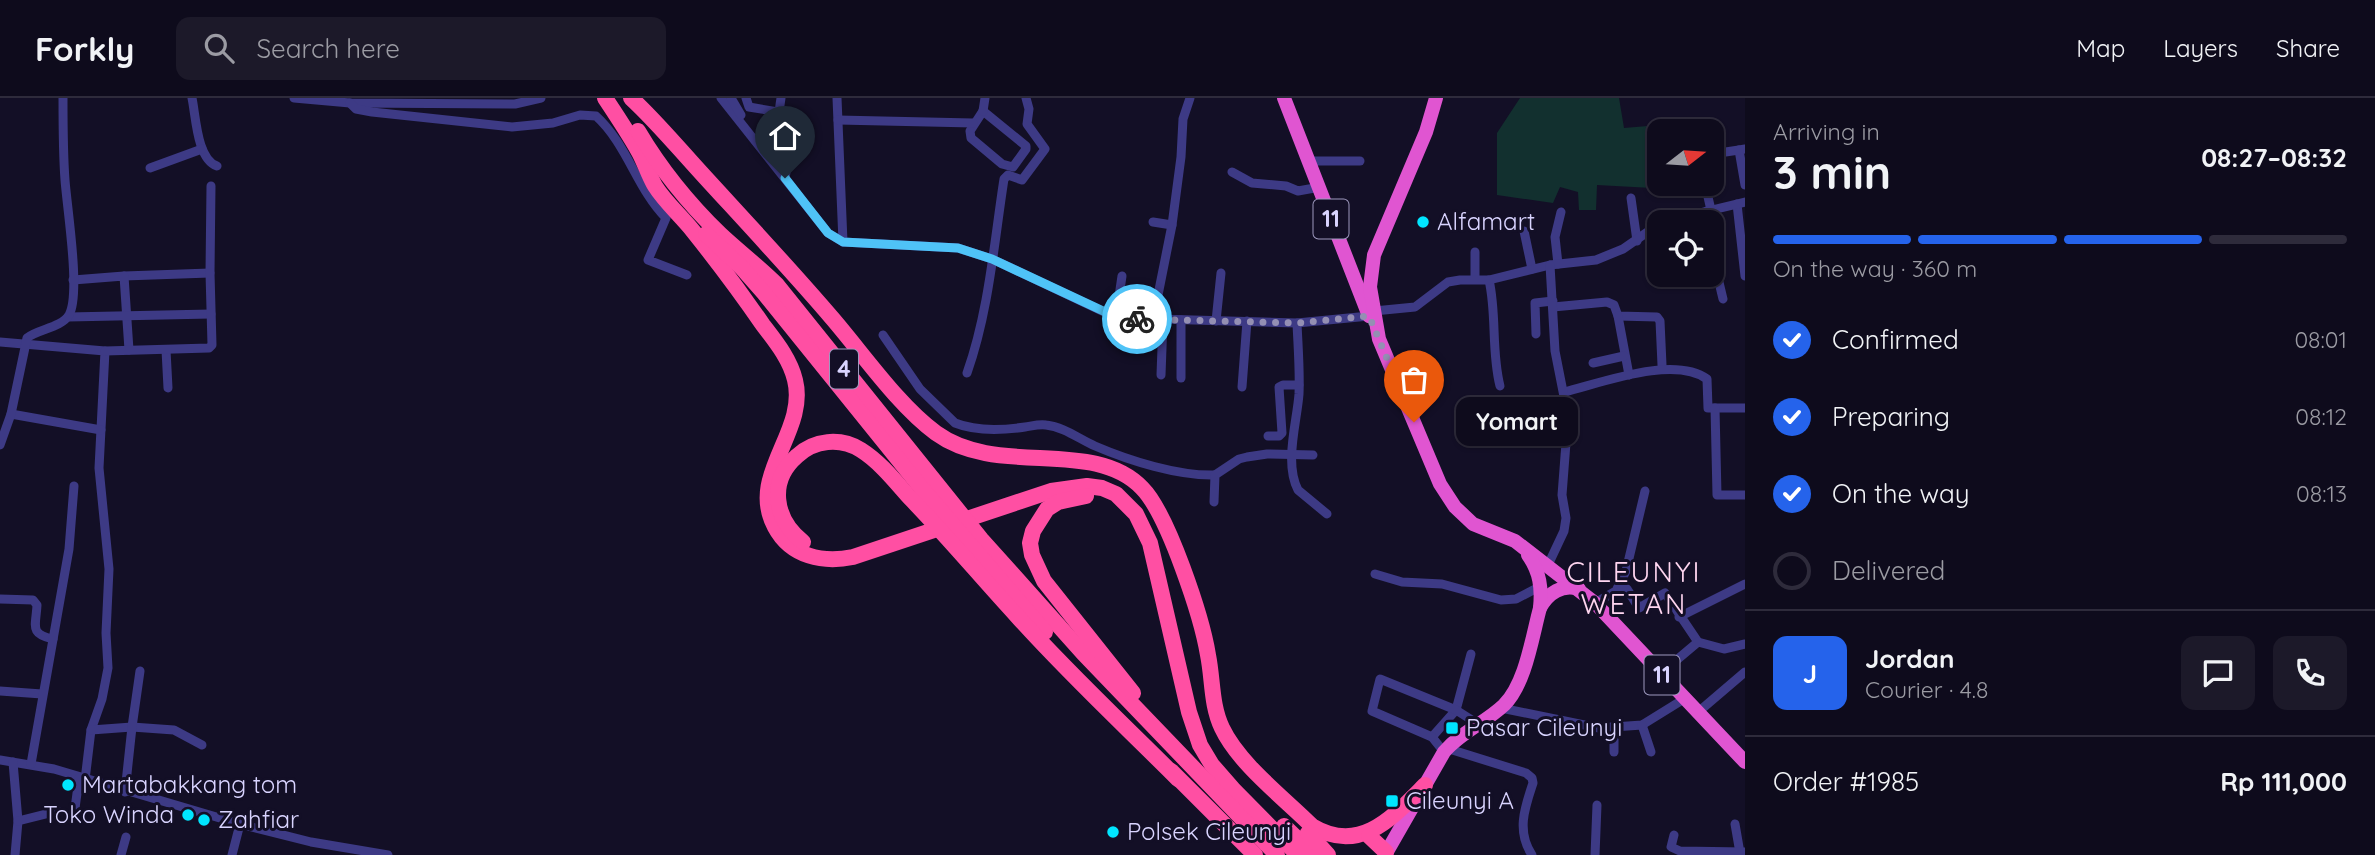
<!DOCTYPE html>
<html lang="en">
<head>
<meta charset="utf-8">
<style>
	:root { --surface:#0e0b1c; --page:#1c1929; --text:#f1f3f6; --muted:#9b9ba3; --line:#2e2b3b; --accent:#2563eb }
	body { margin:0; font-family:Quicksand,sans-serif; background:var(--page); color:var(--text); height:100vh; display:flex; flex-direction:column; font-size:26px; white-space:nowrap }
	* { box-sizing:border-box; margin:0 }
	p { font-size:23px; color:var(--muted) }
	.icon { flex:none; width:38px; height:38px; fill:none; stroke:currentColor; stroke-width:2; stroke-linecap:round; stroke-linejoin:round }
	.map { position:relative; flex:1; overflow:hidden }
	.drawer { display:flex; flex-direction:column; background:var(--surface); width:630px }
	.drawer>* { flex:none }
	.needle { width:46px; rotate:73deg }
	.controls { position:absolute; left:1647px; top:21px; display:grid; gap:14px }
	.controls a { display:grid; place-items:center; width:77px; height:77px; border-radius:14px; background:var(--surface); box-shadow:0 2px 5px #0004,0 0 0 2px var(--line); font-size:35px }
	.pin { position:absolute; display:grid; place-items:center; width:60px; height:60px; color:#fff; margin:-72px -30px; border-radius:50% 50% 50% 0; rotate:-45deg; box-shadow:0 0 7px #0007 }
	.pin .icon { rotate:45deg }
	.courier { position:absolute; display:grid; place-items:center; width:70px; height:70px; margin:-35px; border:5px solid #4fc3f7; border-radius:50%; background:#fff; color:#222; box-shadow:0 2px 9px #0007 }
	.bubble { position:absolute; height:49px; border-radius:14px; background:var(--surface); box-shadow:0 2px 5px #0004,0 0 0 2px var(--line); font-size:23px; font-weight:700; line-height:49px; text-align:center }
	.head em { font-style:normal; font-weight:700 }
	.head div { display:flex; flex-direction:column-reverse }
	.head { display:flex; align-items:center; justify-content:space-between; height:119px; padding:0 28px }
	h1 { font-size:46px; font-weight:700; line-height:52px }
	.bar { display:grid; grid-template-columns:repeat(4,1fr); gap:10px 7px; align-content:center; height:84px; padding:0 28px }
	.bar i { height:9px; border-radius:5px; background:var(--line) }
	.bar .active { background:var(--accent) }
	.bar p { grid-column:span 4 }
	.line { display:flex; align-items:center; gap:18px; padding:0 28px; border-top:2px solid var(--line) }
	.line div { flex:1 }
	.round { display:grid; place-items:center; flex:none; width:74px; height:74px; border-radius:14px; background:var(--page) }
	ol { padding:0 28px; list-style:none }
	li { display:flex; align-items:center; gap:21px; height:77px }
	li p { margin-inline-start:auto }
	li .icon { padding:7px; border-radius:50%; background:var(--accent); color:#fff; stroke-width:4 }
	li:last-child { color:var(--muted) }
	li i { width:38px; height:38px; border:4px solid var(--line); border-radius:50% }
	header { display:flex; align-items:center; gap:42px; box-sizing:border-box; height:98px; padding:0 35px; background:var(--surface); border-bottom:2px solid var(--line) }
	header strong { font-size:33px }
	nav { display:flex; gap:38px; margin-inline-start:auto; font-size:24px }
	.search { width:490px; height:63px; background:var(--page); display:flex; align-items:center; gap:18px; box-sizing:border-box; padding:0 24px; border-radius:14px; color:var(--muted); font-size:26px }
	main { display:flex; flex:1; min-height:0 }
	.map>svg:first-child { display:block }
	.green { fill:#12302f }
	.lines { fill:none; stroke-linecap:round; stroke-linejoin:round }
	.minor { stroke:#3d3a85; stroke-width:9 }
	.trunk { stroke:#e055d1; stroke-width:14 }
	.motorway { stroke:#ff4fa3; stroke-width:16 }
	.done { stroke:#948fb3; stroke-width:7; stroke-dasharray:0 12.6 }
	.route { stroke:#4fc3f7; stroke-width:9 }
	.poi-dot { fill:#00e5ff; stroke:#130f26; stroke-width:2.5 }
	.labels { text-anchor:middle; stroke-width:6; stroke-linejoin:round; paint-order:stroke }
	.shield { fill:#130f26; stroke:#9e99be; stroke-width:2 }
	.shield-label { font-size:23px; font-weight:bold; fill:#d9d4ff }
	.poi-label { font-size:24px; fill:#d9d4ff; stroke:#130f26; text-anchor:start }
	.quarter-label { font-size:28px; letter-spacing:2px; fill:#ffd6f0; stroke:#130f26 }
</style>
</head>
<body>
<header>
<strong>Forkly</strong>
<div class="search"><svg class="icon" aria-label="search" viewBox="0 0 24 24"><circle cx="10" cy="10" r="6"/><path d="M15 15l6 6"/></svg>Search here</div>
<nav><a>Map</a><a>Layers</a><a>Share</a></nav>
</header>
<main>
<div class="map">
<svg width="1745" height="757" viewBox="0 0 1745 757">
	<rect width="100%" height="100%" fill="#130f26"/>
	<path class="green" d="M1520 0H1619L1624 30 1648 28 1662 33H1659V65L1651 66 1652 90 1597 87 1596 112H1579L1578 94 1560 89 1553 105 1497 97V35Z"/>
	<g class="lines">
		<g class="minor">
			<path d="M192 0C196 19 197 61 217 68"/>
			<path d="M294 0 350 5 515 6 541 0"/>
			<path d="M721 0 828 135 843 144 958 150 992 161 1104 214 1124 220 1297 225 1369 218"/>
			<path d="M731 0 741 17"/>
			<path d="M746 0 749 9 796 17 785 80"/>
			<path d="M837 0 843 144"/>
			<path d="M350 5 356 11 372 14 512 29 553 25 580 17 596 18C627 46 637 91 666 120L648 162 687 177"/>
			<path d="M983 13 1026 48V51L1013 69 1002 66 971 40 970 33Z"/>
			<path d="M983 13 985 0"/>
			<path d="M779 14 781 0"/>
			<path d="M838 22 973 25"/>
			<path d="M1745 51 1739 52 1745 87"/>
			<path d="M1712 56 1739 52"/>
			<path d="M1310 63H1360"/>
			<path d="M150 70 202 51"/>
			<path d="M1232 74 1252 85 1286 88 1298 93 1320 89"/>
			<path d="M1705 86 1711 112"/>
			<path d="M1631 100 1637 143"/>
			<path d="M1737 106 1745 178"/>
			<path d="M1707 113V124"/>
			<path d="M1153 124 1172 127"/>
			<path d="M1662 124 1745 104"/>
			<path d="M1524 133 1532 171"/>
			<path d="M1475 154V181"/>
			<path d="M1712 155 1723 201"/>
			<path d="M1558 166 1555 139 1561 114"/>
			<path d="M124 178 210 175"/>
			<path d="M73 182 124 178 129 252"/>
			<path d="M1489 182C1497 217 1491 253 1500 288"/>
			<path d="M1553 209 1607 204 1614 207 1618 218 1657 219 1660 223 1662 267"/>
			<path d="M1374 213 1415 209 1448 184 1460 182H1489L1550 167 1596 162 1623 151 1659 126"/>
			<path d="M1618 218 1629 277"/>
			<path d="M68 219 211 216"/>
			<path d="M1116 219 1122 178"/>
			<path d="M1153 222 1172 127 1181 59 1183 21 1190 0"/>
			<path d="M1216 223 1221 175"/>
			<path d="M1297 225C1298 249 1300 272 1299 296 1297 324 1284 365 1298 392L1327 416"/>
			<path d="M1536 236 1535 205 1553 203"/>
			<path d="M883 237 920 291 955 325C975 333 1004 332 1025 329 1032 328 1039 326 1046 327 1064 329 1079 341 1095 348 1130 363 1178 378 1215 377"/>
			<path d="M0 244 105 253 99 370 109 471 106 535 108 570 102 601 91 632 85 682"/>
			<path d="M166 252 168 290"/>
			<path d="M105 253 209 250 212 247 210 175 211 88"/>
			<path d="M1593 265 1624 258"/>
			<path d="M967 275C989 213 994 145 1004 81L1008 77 1022 82 1045 51 1027 26 1029 11 1026 0"/>
			<path d="M1161 277 1163 222"/>
			<path d="M1181 280V222"/>
			<path d="M1242 289 1247 223"/>
			<path d="M1564 294C1601 285 1674 257 1707 281L1708 310H1745"/>
			<path d="M1715 310 1717 397H1745"/>
			<path d="M11 316 101 332"/>
			<path d="M1268 338H1279L1282 335 1279 289 1283 287H1299"/>
			<path d="M0 347 11 316 27 240C38 231 61 230 69 217 81 196 67 110 65 82 63 55 63 27 63 0"/>
			<path d="M1214 404 1215 377 1239 361 1247 359 1267 356 1313 357"/>
			<path d="M1548 467 1564 433 1566 420 1562 397 1568 319 1555 253 1550 167"/>
			<path d="M1375 476 1402 484 1442 486 1501 502 1516 501 1541 488"/>
			<path d="M1618 489 1627 491 1639 510 1665 495 1698 544"/>
			<path d="M0 501 33 502 37 507C36 528 29 536 53 541"/>
			<path d="M1595 505 1616 493 1626 473 1645 393"/>
			<path d="M1679 519 1745 486"/>
			<path d="M1660 576 1698 544 1724 551 1745 546"/>
			<path d="M0 593 42 596"/>
			<path d="M1501 610 1599 630 1642 627 1684 601"/>
			<path d="M1697 615 1745 574"/>
			<path d="M1642 627 1651 654"/>
			<path d="M1614 628V654"/>
			<path d="M91 632 132 629 174 632 202 647"/>
			<path d="M1432 639 1456 612 1471 556"/>
			<path d="M1446 650 1526 675 1532 680 1533 685C1525 709 1516 733 1532 757"/>
			<path d="M1444 654 1432 639 1372 613 1380 581 1456 612 1478 626"/>
			<path d="M0 662 54 671 240 726 311 744 388 757"/>
			<path d="M13 664 18 723 15 757"/>
			<path d="M31 666 69 451 74 388"/>
			<path d="M125 694 132 629 140 573"/>
			<path d="M74 718 79 680"/>
			<path d="M18 723 58 713"/>
			<path d="M1735 726 1740 755"/>
			<path d="M1674 737 1671 749 1680 753 1745 754"/>
			<path d="M121 757 126 739"/>
			<path d="M232 757 240 726"/>
			<path d="M1595 757 1597 707"/>
		</g>
		<g class="trunk">
			<path d="M1284 0 1369 218"/>
			<path d="M1436 0 1426 34 1374 157 1370 189 1379 241 1440 386 1455 409 1473 426 1515 443 1595 505 1745 664"/>
			<path d="M1540 510C1548 495 1562 486 1579 491"/>
			<path d="M1385 757 1444 654C1461 634 1485 625 1504 607 1526 585 1532 539 1540 510 1542 490 1540 474 1528 457"/>
		</g>
		<g class="motorway">
			<path d="M605 0C617 18 629 36 639 54 645 65 649 78 655 88 665 104 681 118 693 133 717 163 741 195 763 227 776 244 790 261 795 282 808 334 747 377 775 429 791 459 823 465 853 459L1051 393 1087 388 1102 390 1116 396 1136 416 1150 445 1189 614 1200 647 1212 667 1233 691 1298 757"/>
			<path d="M631 0C657 24 680 52 704 78 747 125 791 172 832 220 863 256 898 307 936 335 998 380 1093 339 1142 390 1168 416 1202 520 1208 557 1213 582 1211 607 1222 630 1239 666 1284 700 1312 728 1360 757 1393 719 1425 687"/>
			<path d="M638 33C660 70 689 106 720 136 738 153 759 169 777 187L981 441 1083 555 1277 757"/>
			<path d="M706 136 742 170 764 195 923 392 1045 534"/>
			<path d="M1086 398 1058 404 1047 411 1033 433 1030 445 1032 457 1044 483 1133 595"/>
			<path d="M803 444C774 421 768 383 797 358 814 342 840 339 861 352 880 364 895 383 910 400 947 438 981 479 1017 518 1068 575 1124 627 1178 681"/>
			<path d="M1171 673 1255 757"/>
			<path d="M1284 728 1314 757"/>
			<path d="M1308 735 1328 757"/>
			<path d="M1369 738 1386 754"/>
		</g>
	</g>
	<g class="lines">
		<path class="done" d="M1137 221 1297 225 1369 218 1414 324"/>
		<path class="route" d="M785 80 828 135 843 144 958 150 992 161 1116 219 1137 221"/>
	</g>
	<g class="poi-dot">
		<circle cx="1423" cy="124" r="7"/>
		<rect x="1445" y="623" width="14" height="14" rx="3.5"/>
		<circle cx="68" cy="687" r="7"/>
		<rect x="1385" y="696" width="14" height="14" rx="3.5"/>
		<circle cx="188" cy="717" r="7"/>
		<circle cx="204" cy="722" r="7"/>
		<circle cx="1113" cy="734" r="7"/>
	</g>
	<g class="labels">
		<g class="shield">
			<rect x="1313.5" y="101.5" width="35" height="39" rx="5"/>
			<rect x="830" y="251.5" width="28" height="39" rx="5"/>
			<rect x="1644.5" y="557.5" width="35" height="39" rx="5"/>
		</g>
		<g class="shield-label">
			<text x="1331" y="129">11</text>
			<text x="844" y="279">4</text>
			<text x="1662" y="585">11</text>
		</g>
		<g class="poi-label">
			<text x="1437" y="132">Alfamart</text>
			<text x="1466" y="638">Pasar Cileunyi</text>
			<text x="82" y="695">Martabakkang tom</text>
			<text x="1406" y="711">Cileunyi A</text>
			<text x="174" y="725" text-anchor="end">Toko Winda</text>
			<text x="218" y="730">Zahfiar</text>
			<text x="1127" y="742">Polsek Cileunyi</text>
		</g>
		<g class="quarter-label">
			<text x="1634" y="484">CILEUNYI<tspan x="1634" dy="32">WETAN</tspan></text>
		</g>
	</g>
</svg>
<div class="controls">
<a><svg class="needle" viewBox="-14 -14 28 28"><path d="M0-13l5 13h-10z" fill="#e53935"/><path d="M0 13l5-13h-10z" fill="#9b9ba3"/></svg></a>
<a><svg class="icon" aria-label="locate" viewBox="0 0 24 24"><circle cx="12" cy="12" r="6"/><path d="M12 2v4M12 18v4M2 12h4M18 12h4"/></svg></a>
</div>
<div class="pin" style="left:1414px;top:324px;background:#ea580c"><svg class="icon" aria-label="bag" viewBox="0 0 24 24"><path d="M5 8h14l-1 12H6zM9 8a3 3 0 0 1 6 0"/></svg></div>
<div class="pin" style="left:785px;top:80px;background:#1f2937"><svg class="icon" aria-label="home" viewBox="0 0 24 24"><path d="M3 11l9-7 9 7M6 9v11h12V9"/></svg></div>
<div class="courier" style="left:1137px;top:221px"><svg class="icon" aria-label="bike" viewBox="0 0 24 24"><circle cx="6" cy="16" r="4"/><circle cx="18" cy="16" r="4"/><path d="M6 16l4-8h5l3 8M10 8l3 8H6M13 5h3"/></svg></div>
<div class="bubble" style="left:1456px;top:299px;width:122px">Yomart</div>
</div>
<section class="drawer">
<div class="head"><div><h1>3 min</h1><p>Arriving in</p></div><em>08:27–08:32</em></div>
<div class="bar"><i class="active"></i><i class="active"></i><i class="active"></i><i></i><p>On the way · 360 m</p></div>
<ol>
<li><svg class="icon" aria-label="check" viewBox="0 0 24 24"><path d="M5 12l5 5 9-10"/></svg>Confirmed<p>08:01</p></li>
<li><svg class="icon" aria-label="check" viewBox="0 0 24 24"><path d="M5 12l5 5 9-10"/></svg>Preparing<p>08:12</p></li>
<li><svg class="icon" aria-label="check" viewBox="0 0 24 24"><path d="M5 12l5 5 9-10"/></svg>On the way<p>08:13</p></li>
<li><i></i>Delivered</li>
</ol>
<div class="line" style="height:126px"><b class="round" style="background:var(--accent);color:#fff">J</b><div><b>Jordan</b><p>Courier · 4.8</p></div><a class="round"><svg class="icon" aria-label="chat" viewBox="0 0 24 24"><path d="M4 5h16v11H9l-5 4z"/></svg></a><a class="round"><svg class="icon" aria-label="phone" viewBox="0 0 24 24"><path d="M5 4h4l2 5-3 2q2 4 5 5l2-3 5 2v4C11 20 4 13 5 4z"/></svg></a></div>
<div class="line" style="height:91px"><div>Order #1985</div><b>Rp 111,000</b></div>
</section>
</main>
</body>
</html>
